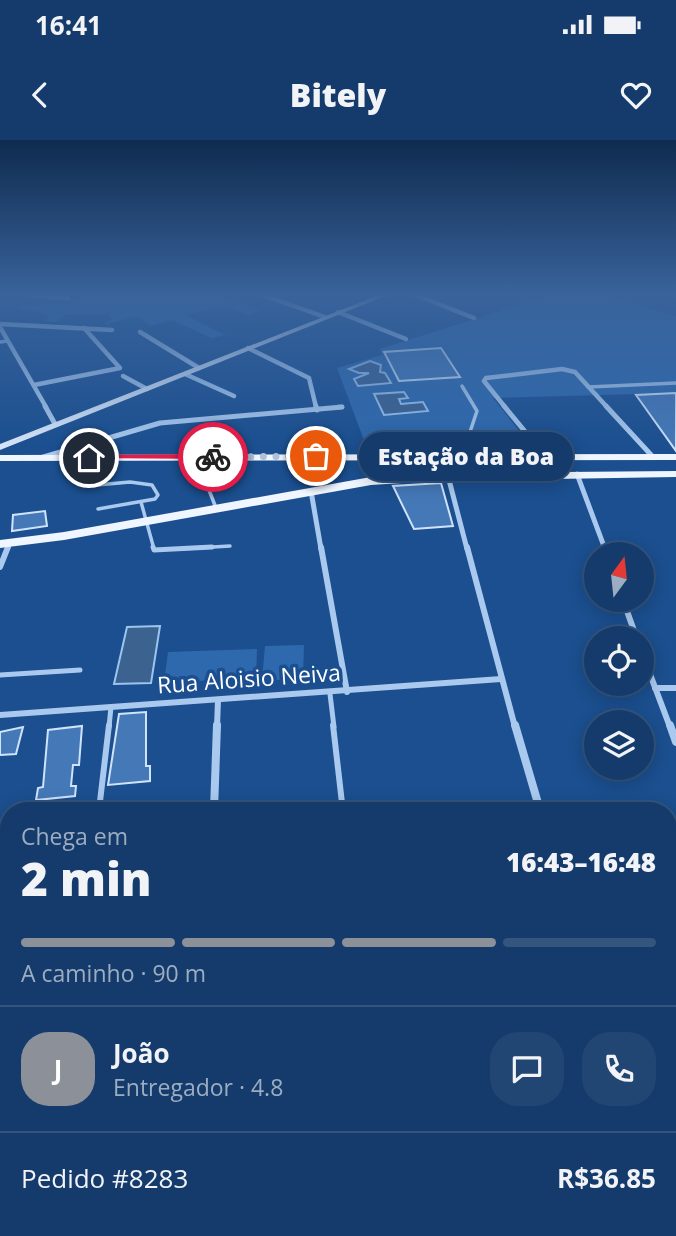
<!DOCTYPE html>
<html lang="pt">
<head>
<meta charset="utf-8">
<style>
	:root { --surface:#143b6b; --page:#214673; --text:#f1f3f6; --muted:#9dadc1; --line:#33557e; --accent:#8c9099 }
	body { margin:0; font-family:"Open Sans",sans-serif; background:var(--page); color:var(--text); height:100vh; display:flex; flex-direction:column; font-size:26px; white-space:nowrap }
	* { box-sizing:border-box; margin:0 }
	p { font-size:23px; color:var(--muted) }
	.icon { flex:none; width:38px; height:38px; fill:none; stroke:currentColor; stroke-width:2; stroke-linecap:round; stroke-linejoin:round }
	.map { position:relative; flex:1; overflow:hidden }
	.side { position:absolute; left:0px; top:662px; width:677px; height:436px; display:flex; flex-direction:column; background:var(--surface); border-radius:28px 28px 0 0; box-shadow:0 4px 18px #0003,0 0 0 2px var(--line) }
	.side>* { flex:none }
	.needle { width:46px; rotate:15deg }
	.buttons { position:absolute; left:584px; top:402px; display:grid; gap:14px }
	.buttons a { display:grid; place-items:center; width:70px; height:70px; border-radius:50%; background:var(--surface); box-shadow:0 4px 18px #0003,0 0 0 2px var(--line); font-size:35px }
	.pin { position:absolute; display:grid; place-items:center; width:60px; height:60px; color:#fff; margin:-30px; border:4px solid #fff; border-radius:50%; box-shadow:0 2px 7px #0007 }
	.courier { position:absolute; display:grid; place-items:center; width:70px; height:70px; margin:-35px; border:5px solid #e11d48; border-radius:50%; background:#fff; color:#222; box-shadow:0 2px 9px #0007 }
	.bubble { position:absolute; height:49px; border-radius:24px; background:var(--surface); box-shadow:0 4px 18px #0003,0 0 0 2px var(--line); font-size:23px; font-weight:800; line-height:49px; text-align:center }
	.head em { font-style:normal; font-weight:800 }
	.head div { display:flex; flex-direction:column-reverse }
	.head { display:flex; align-items:center; justify-content:space-between; height:119px; padding:0 21px }
	h1 { font-size:46px; font-weight:800; line-height:52px }
	.bar { display:grid; grid-template-columns:repeat(4,1fr); gap:10px 7px; align-content:center; height:84px; padding:0 21px }
	.bar i { height:9px; border-radius:5px; background:var(--line) }
	.bar .current { background:var(--accent) }
	.bar p { grid-column:span 4 }
	.line { display:flex; align-items:center; gap:18px; padding:0 21px; border-top:2px solid var(--line) }
	.line div { flex:1 }
	.round { display:grid; place-items:center; flex:none; width:74px; height:74px; border-radius:28px; background:var(--page) }
	.status { display:flex; justify-content:space-between; align-items:center; height:49px; padding:0 35px; background:var(--surface); direction:ltr }
	.status svg { height:19px; fill:currentColor }
	header { display:flex; justify-content:space-between; align-items:center; height:91px; padding:0 21px; background:var(--surface); font-size:32px; font-weight:800 }
	.map>svg:first-child { display:block }
	.green { fill:#2e69ad }
	.water { fill:#3c6290; stroke:#9cc4f0; stroke-width:2 }
	.building { fill:#4478b7; stroke:#cfe3fa; stroke-width:2 }
	.lines { fill:none; stroke-linecap:round; stroke-linejoin:round }
	.lane-far2 { stroke:#a9c9ee; stroke-width:3.5 }
	.lane-far1 { stroke:#a9c9ee; stroke-width:5 }
	.lane { stroke:#a9c9ee; stroke-width:6 }
	.street-far4 { stroke:#a9c9ee; stroke-width:4.5 }
	.street-far3 { stroke:#a9c9ee; stroke-width:5 }
	.street-far2 { stroke:#a9c9ee; stroke-width:6 }
	.street-far1 { stroke:#a9c9ee; stroke-width:8 }
	.street { stroke:#a9c9ee; stroke-width:10 }
	.secondary { fill:#d6e6fa; fill-rule:evenodd }
	.primary { fill:#f0f6ff; fill-rule:evenodd }
	.route { fill:#e11d48 }
	.done { stroke:#afc1d8; stroke-width:7; stroke-dasharray:0 12.6 }
	.labels { text-anchor:middle; stroke-width:7; stroke-linejoin:round; paint-order:stroke }
	.street-label { font-size:23px; fill:#fff; stroke:#1b4f8f }
</style>
</head>
<body>
<div class="status"><b>16:41</b><svg viewBox="0 0 49 12"><path d="M0 12V9h3v3zM5 12V6h3v6zM10 12V3h3v9zM15 12V0h3v12zM26 1h20v11H26zM47 4h2v5h-2z"/></svg></div>
<header><svg class="icon" aria-label="back" viewBox="0 0 24 24"><path d="M15 5l-7 7 7 7"/></svg>Bitely<svg class="icon" aria-label="heart" viewBox="0 0 24 24"><path d="M12 20l-8-8c-3-5 5-10 8-4 3-6 11-1 8 4z"/></svg></header>
<div class="map">
<svg width="676" height="1096" viewBox="0 0 676 1096">
	<rect width="100%" height="100%" fill="#1b4f8f"/>
	<g class="green">
		<path d="M76 155H216L260 170 249 175 223 166 185 175 225 195 212 198 172 180 150 186 138 176 107 184 105 182 112 180 109 174 66 175 55 182 45 181 49 176 19 168 21 165H69L72 161 82 160Z"/>
		<path d="M549 155H604L676 176V253L493 258 533 308 368 311 337 228 382 215 380 209Z"/>
		<path d="M304 505 303 540H262L265 506Z"/>
		<path d="M257 509 256 539 164 542 168 512Z"/>
	</g>
	<g class="water">
		<path d="M370 221 381 225 380 232 385 233 391 243 358 246 354 239 369 233H359L349 229Z"/>
		<path d="M404 252 408 258 399 259 401 264 423 262 428 271 384 275 374 254Z"/>
		<path d="M160 486 151 543 114 544 127 487Z"/>
	</g>
	<g class="building">
		<path d="M441 208 460 237 399 241 384 212Z"/>
		<path d="M676 253V311L636 255Z"/>
		<path d="M441 343 453 386 414 389 393 346Z"/>
		<path d="M45 371 47 386 12 391 13 375Z"/>
		<path d="M146 572V626H150V641L108 645 119 574Z"/>
		<path d="M82 586 79 625H73L71 646H76L75 656 36 660 38 648 43 647 48 590Z"/>
		<path d="M23 587 16 614 0 615V592Z"/>
	</g>
	<g class="lines">
		<g class="lane-far2">
			<path d="M0 202 8 201"/>
			<path d="M462 246 477 271 470 292 473 318"/>
			<path d="M588 247 676 243"/>
			<path d="M200 327 216 368"/>
			<path d="M97 345 130 342 152 345 158 355 155 359 98 369"/>
			<path d="M141 362 154 409"/>
			<path d="M179 409 230 406"/>
		</g>
		<g class="lane-far1">
			<path d="M153 407 154 410 212 407"/>
			<path d="M0 535 80 530"/>
			<path d="M330 554 334 587"/>
			<path d="M109 587 111 567"/>
		</g>
		<g class="lane">
			<path d="M333 585 342 663"/>
			<path d="M99 670 109 585"/>
		</g>
		<g class="street-far4">
			<path d="M33 155 68 158"/>
			<path d="M263 155 325 177"/>
			<path d="M416 155 474 178"/>
			<path d="M338 172 406 199"/>
			<path d="M0 184 112 190"/>
			<path d="M0 187 46 267"/>
			<path d="M140 192 199 228"/>
			<path d="M248 208 309 238 316 267"/>
			<path d="M185 234 234 256"/>
			<path d="M123 236 147 249"/>
			<path d="M34 245 120 228 84 188"/>
			<path d="M338 267H342"/>
			<path d="M505 267 484 241 486 238 562 229 575 232 607 267"/>
		</g>
		<g class="street-far3">
			<path d="M45 266 55 284"/>
			<path d="M316 266 317 270"/>
			<path d="M504 266 546 317"/>
			<path d="M606 266 653 317"/>
			<path d="M40 318 160 283 342 267"/>
			<path d="M577 334 605 409"/>
			<path d="M448 336 467 409"/>
			<path d="M311 351 321 409"/>
			<path d="M7 409 9 404"/>
		</g>
		<g class="street-far2">
			<path d="M321 407 347 552"/>
			<path d="M467 407 515 587"/>
			<path d="M604 407 607 415"/>
			<path d="M0 427 8 407"/>
			<path d="M623 460 637 499"/>
			<path d="M642 513 670 587"/>
			<path d="M655 548H676"/>
			<path d="M0 575 501 539"/>
			<path d="M217 587 218 560"/>
		</g>
		<g class="street-far1">
			<path d="M515 585 540 670"/>
			<path d="M670 585 676 602"/>
			<path d="M214 670 217 585"/>
			<path d="M668 754H676"/>
		</g>
		<g class="street">
			<path d="M195 1088V1096"/>
			<path d="M659 1088 661 1096"/>
			<path d="M370 1096H420L476 1088"/>
		</g>
		<path class="secondary" d="M379 155H388L0 310V304Z"/>
		<g class="primary">
			<path d="M676 314V320L0 321V315Z"/>
			<path d="M676 331V337L432 341 371 345 64 400 0 408V400L64 392 371 337 432 333Z"/>
		</g>
	</g>
	<linearGradient id="sky" x2="0" y2="1"><stop stop-color="#0f2b4f"/><stop offset="0.5" stop-color="#39639b"/><stop offset="1" stop-color="#39639b" stop-opacity="0"/></linearGradient>
	<rect width="676" height="308" fill="url(#sky)"/>
	<path class="route" d="M213 314 216 319 85 318 89 315Z"/>
	<g class="lines">
		<path class="done" d="M213 317 316 316"/>
	</g>
	<g class="labels">
		<g class="street-label">
			<text transform="translate(249 539) rotate(-4)" y="8">Rua Aloisio Neiva</text>
		</g>
	</g>
</svg>
<div class="buttons">
<a><svg class="needle" viewBox="-14 -14 28 28"><path d="M0-13l5 13h-10z" fill="#e53935"/><path d="M0 13l5-13h-10z" fill="#9dadc1"/></svg></a>
<a><svg class="icon" aria-label="locate" viewBox="0 0 24 24"><circle cx="12" cy="12" r="6"/><path d="M12 2v4M12 18v4M2 12h4M18 12h4"/></svg></a>
<a><svg class="icon" aria-label="layers" viewBox="0 0 24 24"><path d="M12 4l9 5-9 5-9-5zM3 14l9 5 9-5"/></svg></a>
</div>
<div class="pin" style="left:316px;top:316px;background:#ea580c"><svg class="icon" aria-label="bag" viewBox="0 0 24 24"><path d="M5 8h14l-1 12H6zM9 8a3 3 0 0 1 6 0"/></svg></div>
<div class="pin" style="left:89px;top:318px;background:#1f2937"><svg class="icon" aria-label="home" viewBox="0 0 24 24"><path d="M3 11l9-7 9 7M6 9v11h12V9"/></svg></div>
<div class="courier" style="left:213px;top:317px"><svg class="icon" aria-label="bike" viewBox="0 0 24 24"><circle cx="6" cy="16" r="4"/><circle cx="18" cy="16" r="4"/><path d="M6 16l4-8h5l3 8M10 8l3 8H6M13 5h3"/></svg></div>
<div class="bubble" style="left:359px;top:292px;width:214px">Estação da Boa</div>
<section class="side">
<div class="head"><div><h1>2 min</h1><p>Chega em</p></div><em>16:43–16:48</em></div>
<div class="bar"><i class="current"></i><i class="current"></i><i class="current"></i><i></i><p>A caminho · 90 m</p></div>
<div class="line" style="height:126px"><b class="round" style="background:var(--accent);color:#fff">J</b><div><b>João</b><p>Entregador · 4.8</p></div><a class="round"><svg class="icon" aria-label="chat" viewBox="0 0 24 24"><path d="M4 5h16v11H9l-5 4z"/></svg></a><a class="round"><svg class="icon" aria-label="phone" viewBox="0 0 24 24"><path d="M5 4h4l2 5-3 2q2 4 5 5l2-3 5 2v4C11 20 4 13 5 4z"/></svg></a></div>
<div class="line" style="height:91px"><div>Pedido #8283</div><b>R$36.85</b></div>
</section>
</div>
</body>
</html>
